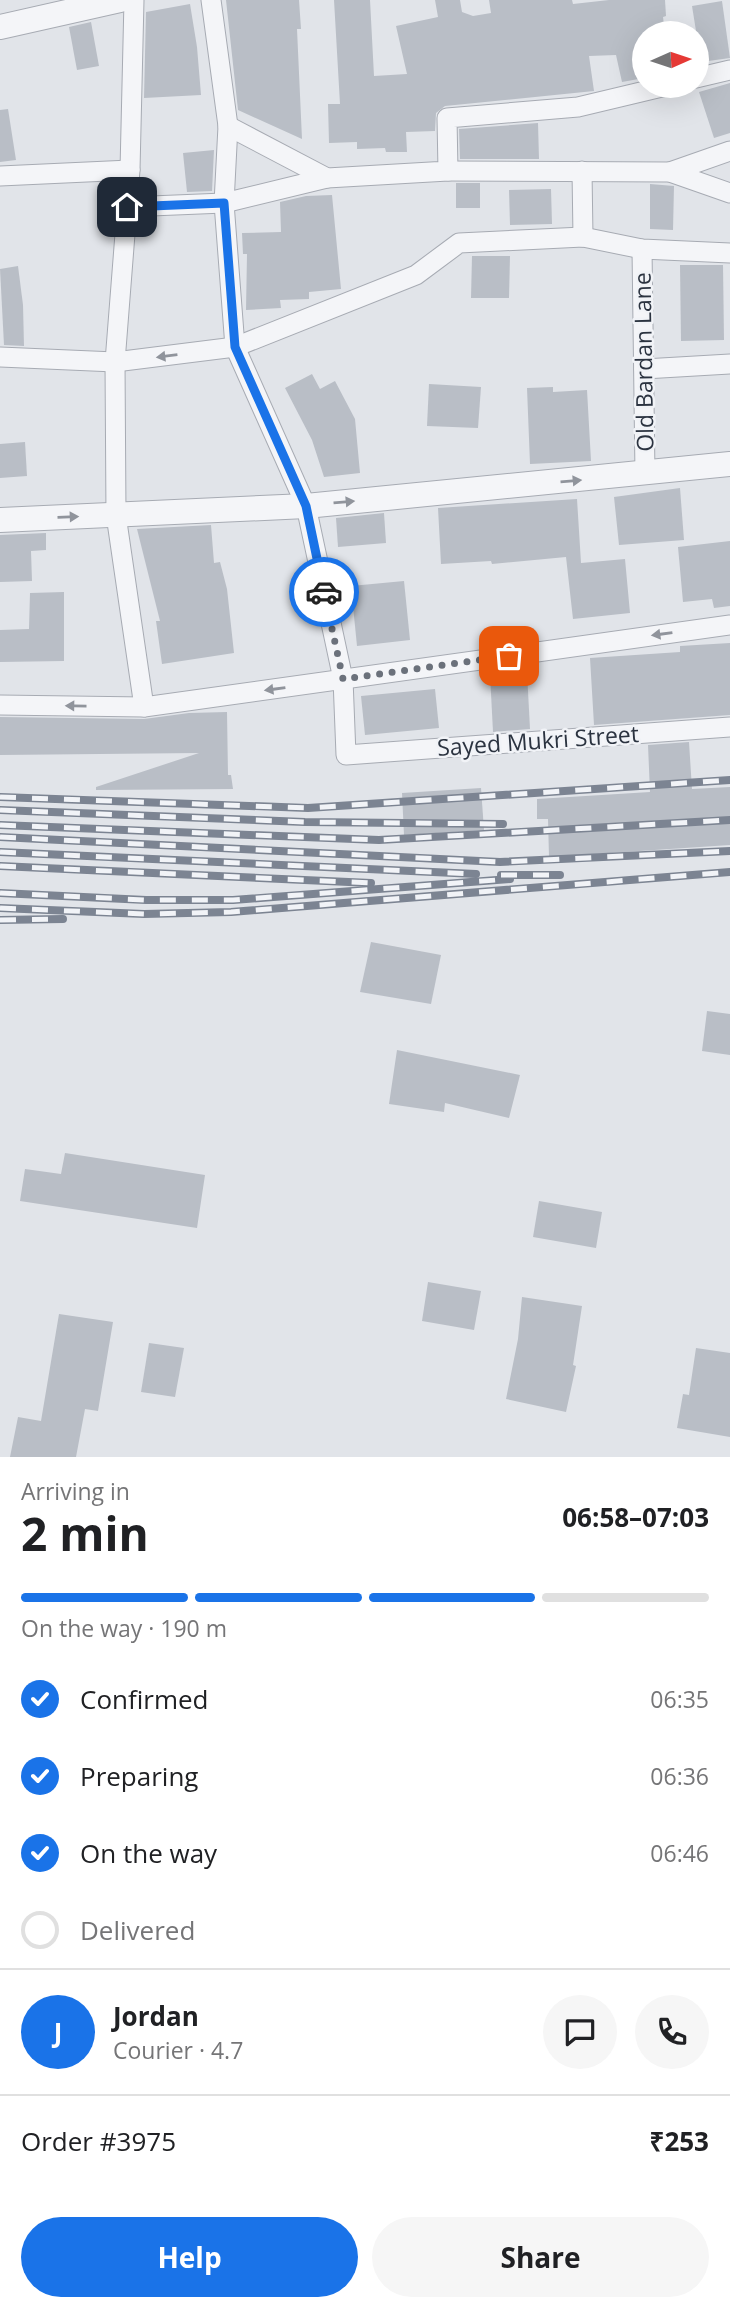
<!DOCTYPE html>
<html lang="en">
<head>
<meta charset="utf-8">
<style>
	:root { --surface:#fff; --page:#f6f6f6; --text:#202124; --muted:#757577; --line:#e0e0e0; --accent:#1a73e8 }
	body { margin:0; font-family:"Open Sans",sans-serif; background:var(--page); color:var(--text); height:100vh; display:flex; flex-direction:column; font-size:26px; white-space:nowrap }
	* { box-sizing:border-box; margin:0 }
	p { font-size:23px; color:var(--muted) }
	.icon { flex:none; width:38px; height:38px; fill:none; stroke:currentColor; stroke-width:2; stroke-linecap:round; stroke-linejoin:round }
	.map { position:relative; height:1457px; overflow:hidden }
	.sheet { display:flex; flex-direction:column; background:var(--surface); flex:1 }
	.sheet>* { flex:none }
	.needle { width:46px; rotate:87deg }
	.tools { position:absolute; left:632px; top:21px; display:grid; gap:14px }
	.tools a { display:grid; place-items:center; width:77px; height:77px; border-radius:50%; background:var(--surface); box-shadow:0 7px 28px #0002; font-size:35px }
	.pin { position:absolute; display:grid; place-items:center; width:60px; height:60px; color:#fff; margin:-30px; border-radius:14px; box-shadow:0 4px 10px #0006 }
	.courier { position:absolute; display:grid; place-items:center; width:70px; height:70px; margin:-35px; border:5px solid #1a73e8; border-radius:50%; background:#fff; color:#222; box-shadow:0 2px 9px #0007 }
	.overview em { font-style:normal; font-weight:700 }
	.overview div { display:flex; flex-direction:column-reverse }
	.overview { display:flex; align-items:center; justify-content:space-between; height:119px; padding:0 21px }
	h1 { font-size:46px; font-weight:700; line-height:52px }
	.bar { display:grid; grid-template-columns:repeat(4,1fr); gap:10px 7px; align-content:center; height:84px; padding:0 21px }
	.bar i { height:9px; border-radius:5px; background:var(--line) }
	.bar .selected { background:var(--accent) }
	.bar p { grid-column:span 4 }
	.line { display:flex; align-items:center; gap:18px; padding:0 21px; border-top:2px solid var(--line) }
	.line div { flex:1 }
	.round { display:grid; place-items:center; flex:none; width:74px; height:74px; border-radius:37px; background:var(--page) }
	ol { padding:0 21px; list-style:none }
	li { display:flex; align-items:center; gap:21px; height:77px }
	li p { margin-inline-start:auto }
	li .icon { padding:7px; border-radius:50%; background:var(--accent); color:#fff; stroke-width:4 }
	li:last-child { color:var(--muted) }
	li i { width:38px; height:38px; border:4px solid var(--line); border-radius:50% }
	.button { display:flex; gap:14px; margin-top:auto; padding:14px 21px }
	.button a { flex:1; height:80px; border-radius:42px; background:var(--accent); color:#fff; font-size:28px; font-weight:700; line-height:80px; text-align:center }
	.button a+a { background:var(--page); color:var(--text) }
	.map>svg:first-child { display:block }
	.building { fill:#b9bec6 }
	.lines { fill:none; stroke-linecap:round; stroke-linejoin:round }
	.minor-casing { stroke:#a7abb3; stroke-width:21 }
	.tertiary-casing { stroke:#a7abb3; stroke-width:26 }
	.minor { stroke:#f4f5f8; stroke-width:19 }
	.tertiary { stroke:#f4f5f8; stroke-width:24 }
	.rail-casing { stroke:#7c8492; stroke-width:8 }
	.rail { stroke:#f1f3f7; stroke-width:5; stroke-dasharray:16; stroke-linecap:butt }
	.oneway { fill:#90949c }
	.done { stroke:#6b717b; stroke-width:7; stroke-dasharray:0 12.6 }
	.route { stroke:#1a73e8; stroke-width:9 }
	.labels { text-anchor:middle; stroke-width:5; stroke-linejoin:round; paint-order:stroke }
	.street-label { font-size:23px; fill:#2b3340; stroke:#f1f3f7 }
</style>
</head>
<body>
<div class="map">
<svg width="730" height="1457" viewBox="0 0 730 1457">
	<rect width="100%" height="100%" fill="#e1e4e9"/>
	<g class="building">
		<path d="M226 0H299L301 29H297L302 139 238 110Z"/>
		<path d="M334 0H370L374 76 407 74 396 26 438 17 435 0H460L462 12 473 16 491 13 489 0H572L573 4 609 0H665L666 16 663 17 665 33H644V78L622 82 616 55 589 56 594 91 445 106 436 113 435 131 406 132 407 152H386L385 148 357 149V142L329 143 328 104H340Z"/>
		<path d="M722 1 730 58 701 62 692 6Z"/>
		<path d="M190 4 197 47 201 95 144 98 146 12Z"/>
		<path d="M91 22 99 66 77 70 69 27Z"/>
		<path d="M730 83V133L714 138 699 92Z"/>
		<path d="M8 109 16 160 0 162V110Z"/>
		<path d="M538 123 539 159H460L459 129Z"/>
		<path d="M214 150 212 191 187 192 183 153Z"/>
		<rect x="456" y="183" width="24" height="25"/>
		<path d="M650 184 674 186 673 230 650 229Z"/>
		<path d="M551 189 552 224 510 225 509 190Z"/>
		<path d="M332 195 341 289 309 292V299L280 300 281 308 246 310 247 254H243L242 233 281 232 280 202 306 196Z"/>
		<path d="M472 256H510L509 298H471Z"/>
		<path d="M680 265H723L724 340 681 341Z"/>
		<path d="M18 266 23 305 24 346 4 345 0 269Z"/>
		<path d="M312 374 320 389 335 381 355 419 360 473 324 477 312 440 285 388Z"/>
		<path d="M429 384 481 387 478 428 427 426Z"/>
		<path d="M553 387V392L587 390 591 461 530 464 527 388Z"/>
		<path d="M25 442 27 476 0 478V444Z"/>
		<path d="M680 488 684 540 619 545 614 497Z"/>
		<path d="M577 499 581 563 625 559 630 613 573 619 566 557 492 564 491 561 441 564 438 508Z"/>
		<path d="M384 513 386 543 338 547 336 518Z"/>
		<path d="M211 525 214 563 220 562 227 589 234 653 162 664 156 621H160L137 529Z"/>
		<path d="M46 533V550L31 551 32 581 0 582V535Z"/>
		<path d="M730 541V606L714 608 712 599 683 602 678 547Z"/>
		<path d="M404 581 410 640 357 646 351 586Z"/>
		<path d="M64 592V661L0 662V630L29 629 30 593Z"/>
		<path d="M730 643V715L594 725 590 658 680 652V646Z"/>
		<path d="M527 672 530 729 493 732 490 674Z"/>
		<path d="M435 689 439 728 365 735 361 696Z"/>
		<path d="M227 712 228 775H231L233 789 96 790V787L199 753 0 755V717L144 719 189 713Z"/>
		<path d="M689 742 692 789 730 787V845L549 857 548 819H537V799L650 792 648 745Z"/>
		<path d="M481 788 484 830 404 835 402 793Z"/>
		<path d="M371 942 441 955 431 1004 360 992Z"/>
		<path d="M707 1011 730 1014V1055L702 1051Z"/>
		<path d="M397 1050 520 1075 509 1118 445 1103 444 1112 389 1104Z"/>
		<path d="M65 1153 205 1175 197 1228 20 1201 25 1169 61 1174Z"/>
		<path d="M539 1201 602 1212 596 1248 533 1237Z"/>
		<path d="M428 1282 481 1291 474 1330 422 1321Z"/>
		<path d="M522 1297 582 1306 573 1365 576 1366 566 1412 506 1399 518 1339Z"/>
		<path d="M59 1314 113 1322 98 1411 85 1409 76 1457H10L18 1417 41 1421Z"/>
		<path d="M149 1343 184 1348 175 1397 141 1392Z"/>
		<path d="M696 1348 730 1353V1437L677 1428 683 1394 689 1395Z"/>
	</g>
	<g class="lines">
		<defs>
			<g id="minor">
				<path d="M134 0 130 170 115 362 116 515 144 707"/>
				<path d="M211 0 228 126 224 203 235 347 306 506 343 679 346 755 730 727"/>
				<path d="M696 78 730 70"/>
				<path d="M228 126 327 178 448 171 447 118 578 107 666 86"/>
				<path d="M448 171 670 172 730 193"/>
				<path d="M582 171 583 237"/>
				<path d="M670 172 730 151"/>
				<path d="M0 176 130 170"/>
				<path d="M127 207 224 203 327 178"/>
				<path d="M642 249 645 474"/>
				<path d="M0 357 115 362 235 347 416 275 459 243 583 237 642 249 730 253"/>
				<path d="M644 369 730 364"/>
				<path d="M0 705 144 707 730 625"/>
			</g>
			<g id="tertiary">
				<path d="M0 27 120 0"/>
				<path d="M0 520 306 506 730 464"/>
			</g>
		</defs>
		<use href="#minor" class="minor-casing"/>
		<use href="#tertiary" class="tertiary-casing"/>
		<use href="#minor" class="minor"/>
		<use href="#tertiary" class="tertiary"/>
		<defs>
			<g id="rail">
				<path d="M0 797 308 808 730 780"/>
				<path d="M0 810 305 822 503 824"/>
				<path d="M0 825 379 840 730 820"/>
				<path d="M0 837 500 862 730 851"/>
				<path d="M0 852 476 874"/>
				<path d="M0 866 371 883"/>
				<path d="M501 875H560"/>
				<path d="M0 893 146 900H233L510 879"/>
				<path d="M0 908 144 914 231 912 730 872"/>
				<path d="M0 920 63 919"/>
			</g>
		</defs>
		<use href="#rail" class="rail-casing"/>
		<use href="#rail" class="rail"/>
	</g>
	<defs><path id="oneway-solid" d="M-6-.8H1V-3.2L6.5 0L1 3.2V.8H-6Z" transform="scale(1.75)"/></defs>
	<g class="oneway">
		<use href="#oneway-solid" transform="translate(167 356) rotate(173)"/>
		<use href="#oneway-solid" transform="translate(571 481) rotate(-5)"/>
		<use href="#oneway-solid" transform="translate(344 502) rotate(-5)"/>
		<use href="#oneway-solid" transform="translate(68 517) rotate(-2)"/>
		<use href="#oneway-solid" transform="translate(662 634) rotate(172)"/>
		<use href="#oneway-solid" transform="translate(275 689) rotate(172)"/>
		<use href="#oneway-solid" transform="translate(76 706) rotate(-179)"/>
	</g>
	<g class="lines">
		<path class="done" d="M324 592 343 679 509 656"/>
		<path class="route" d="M127 207 224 203 235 347 306 506 324 592"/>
	</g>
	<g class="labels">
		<g class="street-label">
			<text transform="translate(644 362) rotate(-91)" y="8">Old Bardan Lane</text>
			<text transform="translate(538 741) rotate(-4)" y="8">Sayed Mukri Street</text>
		</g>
	</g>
</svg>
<div class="tools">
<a><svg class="needle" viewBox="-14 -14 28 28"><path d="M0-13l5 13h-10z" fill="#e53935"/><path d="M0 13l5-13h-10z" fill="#757577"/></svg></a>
</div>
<div class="pin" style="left:509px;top:656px;background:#ea580c"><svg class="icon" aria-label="bag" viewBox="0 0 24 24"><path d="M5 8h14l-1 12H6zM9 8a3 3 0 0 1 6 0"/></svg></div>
<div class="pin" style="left:127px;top:207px;background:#1f2937"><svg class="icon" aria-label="home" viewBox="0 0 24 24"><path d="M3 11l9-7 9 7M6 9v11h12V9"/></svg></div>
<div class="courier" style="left:324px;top:592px"><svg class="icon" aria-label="car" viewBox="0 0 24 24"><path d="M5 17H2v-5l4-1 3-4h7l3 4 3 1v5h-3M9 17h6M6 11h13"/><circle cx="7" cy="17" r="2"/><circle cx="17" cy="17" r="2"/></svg></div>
</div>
<section class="sheet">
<div class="overview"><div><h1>2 min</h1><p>Arriving in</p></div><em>06:58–07:03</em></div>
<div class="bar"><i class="selected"></i><i class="selected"></i><i class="selected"></i><i></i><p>On the way · 190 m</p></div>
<ol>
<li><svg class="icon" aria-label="check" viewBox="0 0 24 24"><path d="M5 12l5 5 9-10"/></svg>Confirmed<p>06:35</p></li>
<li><svg class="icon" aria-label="check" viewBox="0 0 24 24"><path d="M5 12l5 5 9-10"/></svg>Preparing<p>06:36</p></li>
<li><svg class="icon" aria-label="check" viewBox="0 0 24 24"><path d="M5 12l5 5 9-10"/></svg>On the way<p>06:46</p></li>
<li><i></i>Delivered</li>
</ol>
<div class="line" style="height:126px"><b class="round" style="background:var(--accent);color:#fff">J</b><div><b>Jordan</b><p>Courier · 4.7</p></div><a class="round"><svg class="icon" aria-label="chat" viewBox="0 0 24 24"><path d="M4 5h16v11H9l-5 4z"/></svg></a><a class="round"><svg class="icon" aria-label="phone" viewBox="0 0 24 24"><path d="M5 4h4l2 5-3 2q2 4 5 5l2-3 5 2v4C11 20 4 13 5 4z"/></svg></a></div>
<div class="line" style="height:91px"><div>Order #3975</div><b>₹253</b></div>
<div class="button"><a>Help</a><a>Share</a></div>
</section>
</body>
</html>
